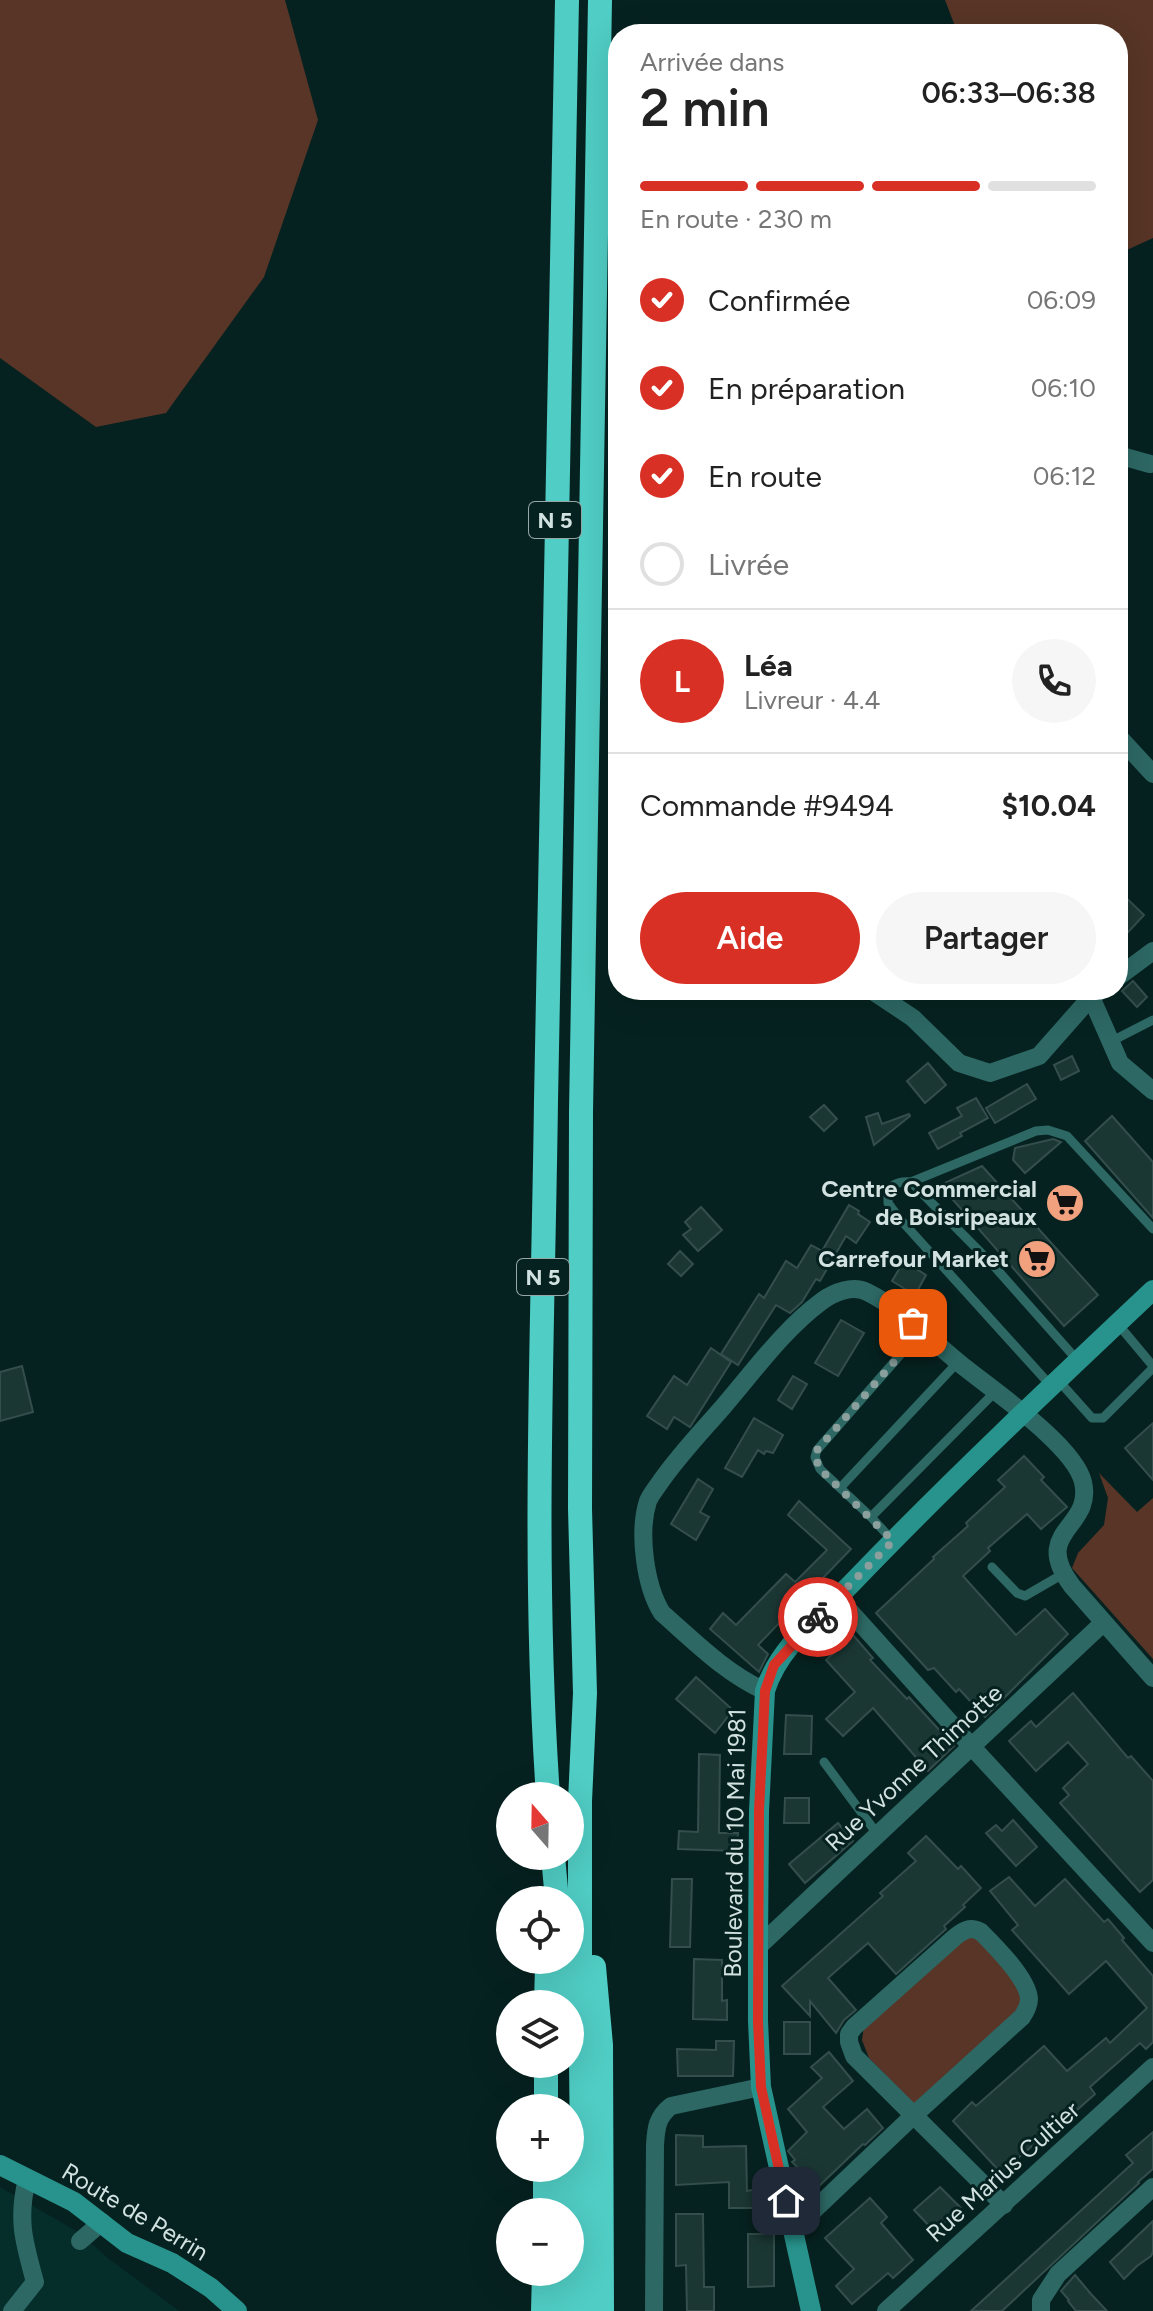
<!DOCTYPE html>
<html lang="fr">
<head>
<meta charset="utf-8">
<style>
	:root { --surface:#fff; --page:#f6f6f6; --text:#222; --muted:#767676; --line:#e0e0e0; --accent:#d93025 }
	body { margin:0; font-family:Figtree,sans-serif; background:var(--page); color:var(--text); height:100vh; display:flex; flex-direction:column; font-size:30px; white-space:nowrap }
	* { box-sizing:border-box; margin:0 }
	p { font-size:26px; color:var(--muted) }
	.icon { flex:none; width:44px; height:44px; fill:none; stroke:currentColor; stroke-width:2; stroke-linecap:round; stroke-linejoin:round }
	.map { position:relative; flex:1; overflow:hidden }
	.panel { position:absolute; left:608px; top:24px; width:520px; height:976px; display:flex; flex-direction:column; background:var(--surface); border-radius:32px; box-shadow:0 8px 32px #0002 }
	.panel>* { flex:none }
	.needle { width:52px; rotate:340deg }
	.tools { position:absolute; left:496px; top:1782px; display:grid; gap:16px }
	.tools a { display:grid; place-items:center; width:88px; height:88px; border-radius:50%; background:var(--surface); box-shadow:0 8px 32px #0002; font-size:40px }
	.pin { position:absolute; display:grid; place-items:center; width:68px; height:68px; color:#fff; margin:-34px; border-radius:16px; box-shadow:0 4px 12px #0006 }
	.courier { position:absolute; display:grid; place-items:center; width:80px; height:80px; margin:-40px; border:6px solid #d93025; border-radius:50%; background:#fff; color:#222; box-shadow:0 2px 10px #0007 }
	.summary em { font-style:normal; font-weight:600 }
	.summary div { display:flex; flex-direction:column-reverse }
	.summary { display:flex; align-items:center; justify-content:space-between; height:136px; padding:0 32px }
	h1 { font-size:52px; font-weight:600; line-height:60px }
	.bar { display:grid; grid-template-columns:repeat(4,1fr); gap:12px 8px; align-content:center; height:96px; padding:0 32px }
	.bar i { height:10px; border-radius:6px; background:var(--line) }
	.bar .active { background:var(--accent) }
	.bar p { grid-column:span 4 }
	.line { display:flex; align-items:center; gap:20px; padding:0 32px; border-top:2px solid var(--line) }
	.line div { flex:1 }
	.round { display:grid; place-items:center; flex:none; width:84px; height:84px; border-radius:42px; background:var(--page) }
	ol { padding:0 32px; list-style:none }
	li { display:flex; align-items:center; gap:24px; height:88px }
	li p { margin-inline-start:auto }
	li .icon { padding:8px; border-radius:50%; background:var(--accent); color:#fff; stroke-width:4 }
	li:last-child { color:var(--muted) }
	li i { width:44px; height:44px; border:4px solid var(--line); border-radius:50% }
	.cta { display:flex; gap:16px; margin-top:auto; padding:16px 32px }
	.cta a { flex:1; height:92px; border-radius:48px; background:var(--accent); color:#fff; font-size:32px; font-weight:600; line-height:92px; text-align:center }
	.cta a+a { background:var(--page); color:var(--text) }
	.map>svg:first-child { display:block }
	.built { fill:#052e2b }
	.green { fill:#583526 }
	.building { fill:#1b3734; stroke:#334e4c; stroke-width:2 }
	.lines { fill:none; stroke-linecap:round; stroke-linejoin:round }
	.lane { stroke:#2d6864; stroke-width:9 }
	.street { stroke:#2d6864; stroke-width:18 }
	.secondary { stroke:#28938c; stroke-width:20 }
	.highway { stroke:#50cdc4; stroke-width:24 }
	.done { stroke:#8b9f9d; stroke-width:8; stroke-dasharray:0 14.4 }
	.route { stroke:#d93025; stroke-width:10 }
	.labels { text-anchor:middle; stroke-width:6; stroke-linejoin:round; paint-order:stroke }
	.shield { fill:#062220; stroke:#95a8a6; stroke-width:2 }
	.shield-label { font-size:22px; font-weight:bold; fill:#d2e2e0 }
	.poi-label { font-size:24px; font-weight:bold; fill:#d2e2e0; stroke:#062220; text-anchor:end }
	.street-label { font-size:24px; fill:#d2e2e0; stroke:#062220 }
</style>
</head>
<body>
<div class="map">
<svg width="1153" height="2311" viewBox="0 0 1153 2311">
	<rect width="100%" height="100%" fill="#062220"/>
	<path class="built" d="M0 2187 78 2232 109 2259 179 2311H0Z"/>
	<g class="green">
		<path d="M0 0H285L318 120 264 277 166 413 96 427 0 358Z"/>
		<path d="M945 0H1153V238L1118 254V34H958Z"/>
		<path d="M1099 1473 1137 1512 1153 1498V1659L1072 1568 1078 1553 1104 1525 1108 1498Z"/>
		<path d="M969 1937 978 1938 1020 1987 1022 2011 914 2104 869 2058 862 2040 864 2026 961 1940Z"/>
	</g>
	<g class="building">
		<path d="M1118 890 1144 915 1118 943Z"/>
		<path d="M1133 981 1147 997 1137 1007 1122 991Z"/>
		<path d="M1072 1056 1079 1071 1061 1080 1054 1065Z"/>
		<path d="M928 1063 946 1085 925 1103 907 1081Z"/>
		<path d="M1027 1084 1036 1099 995 1123 986 1108Z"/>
		<path d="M976 1098 988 1118 960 1133 962 1136 938 1149 929 1133 962 1116 957 1108Z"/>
		<path d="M824 1105 837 1119 824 1131 810 1117Z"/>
		<path d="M878 1113 882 1124 909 1114 910 1116 874 1145 866 1117Z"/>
		<path d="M1112 1116 1153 1162V1218L1085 1141Z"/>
		<path d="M1053 1139 1061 1142 1025 1173 1013 1160 1015 1148Z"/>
		<path d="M982 1166 1098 1295 1064 1326 940 1185Z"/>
		<path d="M849 1205 859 1211 858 1214 870 1222 856 1243 846 1236 820 1281 816 1279 802 1302 790 1313 776 1305 738 1365 721 1354 759 1294 764 1298 786 1261 797 1268 811 1245 822 1251Z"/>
		<path d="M701 1207 722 1230 698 1251 683 1235 691 1229 685 1222Z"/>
		<path d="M680 1251 693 1264 681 1276 668 1264Z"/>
		<path d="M904 1261 926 1275 915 1295 892 1281Z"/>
		<path d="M841 1320 864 1333 838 1376 815 1363Z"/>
		<path d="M711 1348 731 1362 690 1427 674 1417 667 1429 647 1416 674 1376 687 1385Z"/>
		<path d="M22 1366 33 1412 0 1421V1372Z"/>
		<path d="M793 1376 807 1384 792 1409 778 1400Z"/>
		<path d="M754 1418 783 1435 773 1453 766 1451 764 1454 758 1450 742 1477 725 1468Z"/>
		<path d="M1153 1423V1480L1125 1448Z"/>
		<path d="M1024 1456 1044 1477 1041 1480 1067 1507 1041 1529 1027 1514 988 1548 990 1551 963 1576 1016 1635 1045 1609 1068 1634 985 1717 959 1689 956 1692 934 1668 928 1670 876 1613 934 1559 933 1557 968 1526 966 1523 1005 1487 998 1480Z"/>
		<path d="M698 1479 713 1489 700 1512 709 1517 696 1540 671 1524Z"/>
		<path d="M799 1501 851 1549 758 1645 768 1654 759 1672 710 1629 723 1613 736 1625 786 1574 795 1582 827 1550 788 1515Z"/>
		<path d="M853 1635 873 1658 870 1660 907 1699 909 1697 954 1746 928 1771 873 1708 843 1736 826 1719 855 1692 826 1660Z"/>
		<path d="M696 1677 733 1710 715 1733 676 1699Z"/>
		<path d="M1073 1693 1128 1758 1131 1756 1153 1781V1880L1140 1892 1060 1803 1069 1795 1063 1788 1088 1764 1068 1742 1036 1771 1009 1741 1031 1721 1036 1727Z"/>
		<path d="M786 1715 812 1716 811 1754H784Z"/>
		<path d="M699 1754 720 1755 719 1833H738L737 1851 678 1849 679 1831 698 1832Z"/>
		<path d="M785 1798H809V1823H784Z"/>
		<path d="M1013 1820 1037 1847 1016 1866 986 1833 996 1825 1002 1831Z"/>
		<path d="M838 1823 853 1841 805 1883 789 1864Z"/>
		<path d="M926 1836 958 1869 961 1866 981 1888 963 1905 965 1907 944 1926 946 1929 896 1974 868 1943 828 1978 856 2010 844 2020 836 2033 810 2001V2016L782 1986 883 1896 880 1893 916 1861 908 1853Z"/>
		<path d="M1009 1877 1035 1906 1065 1879 1104 1922 1108 1919 1124 1938 1122 1940 1153 1976V2042L1146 2049 1140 2043 1090 2087 1095 2094 1041 2142 1039 2140 1001 2173 953 2121 972 2102 976 2106 1044 2046 1067 2071 1106 2038 1110 2043 1147 2008 1106 1961 1069 1994 1012 1930 1018 1925 990 1891Z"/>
		<path d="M672 1879H692L690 1947H670Z"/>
		<path d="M694 1959 722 1960V2001L727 2000V2020L693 2019Z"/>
		<rect x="784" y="2022" width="26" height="32"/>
		<path d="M716 2041H734L733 2076H678L677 2049 716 2050Z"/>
		<path d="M829 2052 853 2081 823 2107 844 2129 867 2109 883 2128 865 2145 863 2144 818 2187 812 2181 807 2186 797 2175 800 2170 792 2162 795 2160 788 2151 807 2132 788 2109 822 2078 811 2067Z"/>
		<path d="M1153 2132V2169L1138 2182 1139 2183 1002 2311H971L1133 2163 1126 2155Z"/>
		<path d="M676 2135 703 2136V2147L746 2146 747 2191 757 2189V2208H729V2182L676 2185Z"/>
		<path d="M940 2187 961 2208 935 2232 914 2210Z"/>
		<path d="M870 2198 887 2217 881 2223 913 2260 893 2278 888 2273 852 2304 836 2286 854 2269 825 2238Z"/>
		<path d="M676 2214H703L704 2287H714V2311H687L686 2265 676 2266Z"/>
		<path d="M1153 2221V2252L1151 2256 1137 2266 1124 2279 1110 2262Z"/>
		<path d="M748 2234H774V2286L748 2287Z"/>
		<path d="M1075 2275 1091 2294 1107 2311H1076L1068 2301 1069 2300 1061 2291Z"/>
	</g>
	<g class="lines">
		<g class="lane">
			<path d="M1110 1042 1153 1020"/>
			<path d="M911 1182 1036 1131 1048 1130 1067 1136 1153 1229"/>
			<path d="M1117 1323 1153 1366"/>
			<path d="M922 1330 817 1450 815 1457 820 1469 871 1517 995 1392"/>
			<path d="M1058 1380 1092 1418H1103L1153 1368"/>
			<path d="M1052 1387 899 1218 888 1203V1189C896 1183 901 1181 911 1182L993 1265 1079 1362"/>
			<path d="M841 1487 958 1362"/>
			<path d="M871 1517 893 1541"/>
			<path d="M992 1567 1017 1593 1025 1596 1063 1574"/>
			<path d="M824 1762 878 1835"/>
		</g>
		<g class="street">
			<path d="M1118 455 1150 464"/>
			<path d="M1118 736 1153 774"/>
			<path d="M1118 977 1153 951"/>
			<path d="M871 990 913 1018 959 1063 990 1073 1039 1056 1091 997 1101 990"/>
			<path d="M1088 990 1120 1063 1153 1091"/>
			<path d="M838 1598 972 1747 1153 1943"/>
			<path d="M765 1691C725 1673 694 1641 662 1613 645 1586 638 1532 648 1501 651 1494 657 1487 661 1481 680 1454 702 1431 723 1407 754 1371 784 1329 822 1301 834 1292 853 1285 867 1292 900 1308 930 1339 958 1362 989 1388 1074 1444 1083 1482 1094 1529 1030 1530 1072 1586L1153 1678"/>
			<path d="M758 1947 1103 1623"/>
			<path d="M793 2230 913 2116 1022 2017C1026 2011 1029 2006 1029 1999 1028 1979 995 1946 981 1932 970 1926 964 1930 955 1937L854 2027 849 2034V2042L854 2056 1004 2205"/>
			<path d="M80 2241 102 2222"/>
			<path d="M12 2311 35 2282C24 2242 17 2220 27 2179"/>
			<path d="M654 2311 655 2145C656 2128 657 2117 671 2106L761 2087"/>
			<path d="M886 2311 1153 2067"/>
			<path d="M1041 2311V2300L1058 2274 1153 2187"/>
		</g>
		<g class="secondary">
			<path d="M0 2165 74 2202 127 2243 172 2263 211 2288 237 2311"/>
			<path d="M811 2311 761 2087 758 2021V1947L759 1811 765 1691C778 1647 821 1615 852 1583 949 1482 1051 1386 1153 1290"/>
		</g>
		<g class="highway">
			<path d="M548 1796C532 1565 543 1332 546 1101 552 734 558 367 567 0"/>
			<path d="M553 1856 557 1900"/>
			<path d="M561 1960 563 2004"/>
			<path d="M594 1967 601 2045 602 2311"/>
			<path d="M546 2004 547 1966"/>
			<path d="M546 2108V2064"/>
			<path d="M566 2168V2212"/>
			<path d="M545 2212V2168"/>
			<path d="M566 2272V2311"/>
			<path d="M543 2311 544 2272"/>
			<path d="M584 2311 580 1979V1801L585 1693 580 1509 581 1112 600 0"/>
		</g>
	</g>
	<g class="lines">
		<path class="done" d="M818 1617 893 1541 820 1469 815 1457 817 1450 922 1330 913 1323"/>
		<path class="route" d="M786 2201 761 2087 758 2021 759 1811 765 1691 774 1665 818 1617"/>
	</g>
	<defs>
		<symbol id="supermarket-disc" viewBox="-11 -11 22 22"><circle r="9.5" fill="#f2a17e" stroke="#062220"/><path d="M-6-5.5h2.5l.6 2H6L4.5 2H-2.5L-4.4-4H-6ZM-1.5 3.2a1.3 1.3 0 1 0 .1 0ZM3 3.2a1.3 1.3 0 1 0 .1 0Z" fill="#111"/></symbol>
	</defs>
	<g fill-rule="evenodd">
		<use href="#supermarket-disc" x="1043" y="1181" width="44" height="44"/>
		<use href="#supermarket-disc" x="1015" y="1237" width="44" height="44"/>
	</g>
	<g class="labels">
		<g class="shield">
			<rect x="529" y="502" width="52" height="36" rx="6"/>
			<rect x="517" y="1259" width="52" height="36" rx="6"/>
		</g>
		<g class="shield-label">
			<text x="555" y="528">N 5</text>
			<text x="543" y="1285">N 5</text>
		</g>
		<g class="poi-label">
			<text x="1037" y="1197">Centre Commercial<tspan x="1037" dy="28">de Boisripeaux</tspan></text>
			<text x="1009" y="1267">Carrefour Market</text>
		</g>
		<g class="street-label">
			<text transform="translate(914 1768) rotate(-43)" y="8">Rue Yvonne Thimotte</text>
			<text transform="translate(735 1843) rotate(-89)" y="8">Boulevard du 10 Mai 1981</text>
			<text transform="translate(1003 2172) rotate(-42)" y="8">Rue Marius Cultier</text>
			<text transform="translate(135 2212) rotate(31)" y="8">Route de Perrin</text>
		</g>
	</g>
</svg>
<div class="tools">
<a><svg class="needle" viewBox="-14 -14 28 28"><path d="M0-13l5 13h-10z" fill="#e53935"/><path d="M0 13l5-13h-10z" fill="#767676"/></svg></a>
<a><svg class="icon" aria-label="locate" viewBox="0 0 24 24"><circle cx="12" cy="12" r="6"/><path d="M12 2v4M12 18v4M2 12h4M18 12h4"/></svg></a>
<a><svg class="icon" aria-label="layers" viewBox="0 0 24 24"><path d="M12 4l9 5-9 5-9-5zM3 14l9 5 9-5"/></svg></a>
<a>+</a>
<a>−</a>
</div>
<div class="pin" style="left:913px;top:1323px;background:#ea580c"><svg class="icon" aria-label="bag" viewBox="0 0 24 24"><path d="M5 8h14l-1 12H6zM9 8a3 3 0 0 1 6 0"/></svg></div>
<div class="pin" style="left:786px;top:2201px;background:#1f2937"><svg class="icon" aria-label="home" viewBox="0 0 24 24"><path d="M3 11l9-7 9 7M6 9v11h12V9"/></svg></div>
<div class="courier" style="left:818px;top:1617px"><svg class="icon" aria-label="bike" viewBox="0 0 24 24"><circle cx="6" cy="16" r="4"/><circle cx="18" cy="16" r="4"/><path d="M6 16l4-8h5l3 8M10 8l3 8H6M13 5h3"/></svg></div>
<section class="panel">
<div class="summary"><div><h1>2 min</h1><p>Arrivée dans</p></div><em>06:33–06:38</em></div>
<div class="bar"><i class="active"></i><i class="active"></i><i class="active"></i><i></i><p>En route · 230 m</p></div>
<ol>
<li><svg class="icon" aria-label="check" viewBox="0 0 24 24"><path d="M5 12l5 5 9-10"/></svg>Confirmée<p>06:09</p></li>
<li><svg class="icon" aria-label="check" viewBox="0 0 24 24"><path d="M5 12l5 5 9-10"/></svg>En préparation<p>06:10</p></li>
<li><svg class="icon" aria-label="check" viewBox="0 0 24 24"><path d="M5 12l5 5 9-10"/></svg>En route<p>06:12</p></li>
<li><i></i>Livrée</li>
</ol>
<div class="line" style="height:144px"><b class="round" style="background:var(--accent);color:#fff">L</b><div><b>Léa</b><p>Livreur · 4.4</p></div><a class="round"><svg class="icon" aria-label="phone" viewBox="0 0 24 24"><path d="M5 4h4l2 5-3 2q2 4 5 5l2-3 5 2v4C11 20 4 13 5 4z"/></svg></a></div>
<div class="line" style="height:104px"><div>Commande #9494</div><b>$10.04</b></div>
<div class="cta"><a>Aide</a><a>Partager</a></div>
</section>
</div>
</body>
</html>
